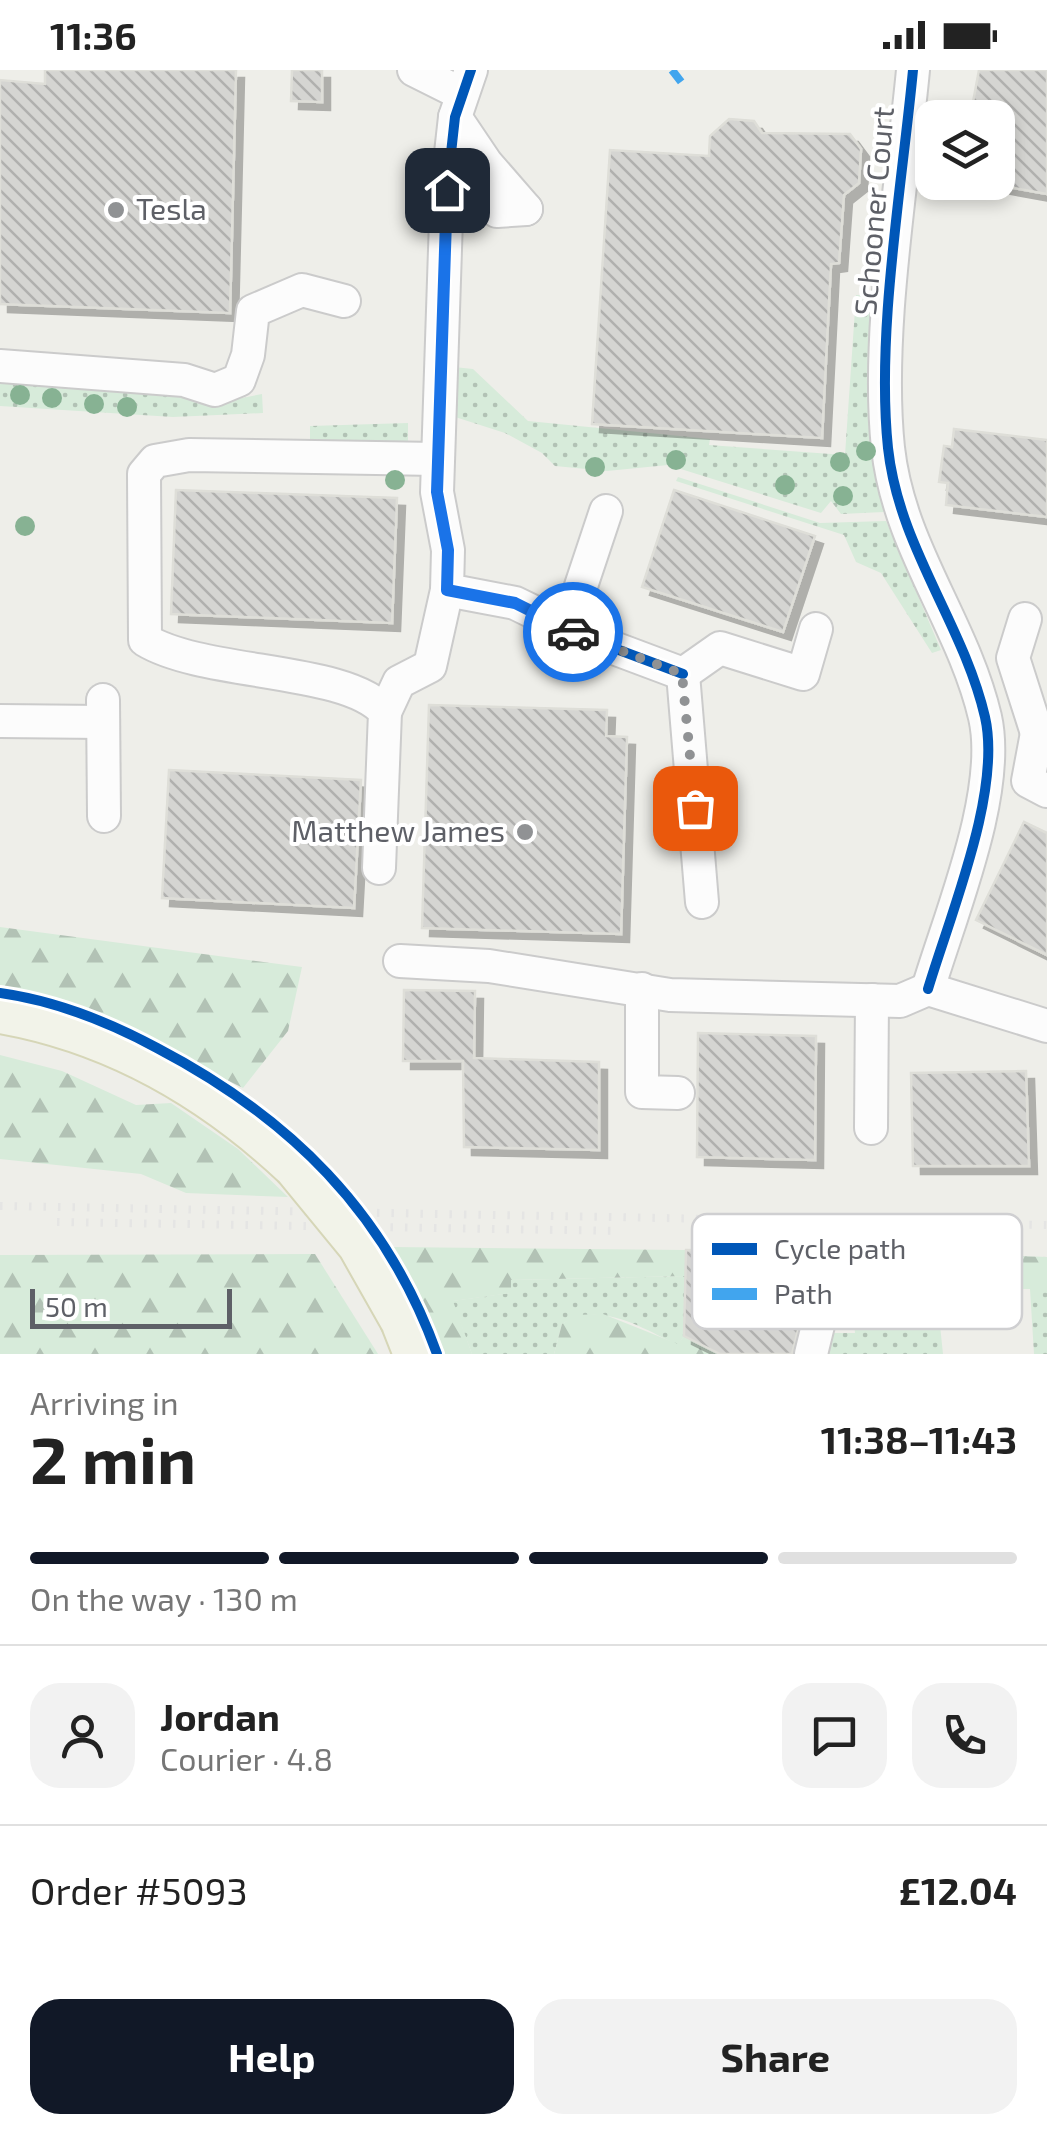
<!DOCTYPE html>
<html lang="en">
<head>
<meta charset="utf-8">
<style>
	:root { --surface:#fff; --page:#f2f2f2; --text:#222; --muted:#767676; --line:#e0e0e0; --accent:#111827 }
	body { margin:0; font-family:"Exo 2",sans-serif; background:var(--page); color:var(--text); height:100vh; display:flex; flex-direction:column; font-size:38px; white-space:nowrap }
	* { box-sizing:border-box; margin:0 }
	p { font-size:32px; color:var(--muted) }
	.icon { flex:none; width:55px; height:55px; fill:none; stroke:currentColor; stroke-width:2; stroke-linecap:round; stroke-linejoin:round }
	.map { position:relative; height:1284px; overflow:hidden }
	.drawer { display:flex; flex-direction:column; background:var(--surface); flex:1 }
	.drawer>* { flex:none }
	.controls { position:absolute; left:915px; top:30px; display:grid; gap:20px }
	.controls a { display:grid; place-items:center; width:100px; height:100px; border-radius:20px; background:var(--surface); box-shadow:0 5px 15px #0003; font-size:50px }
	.scale { position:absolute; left:30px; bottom:25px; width:202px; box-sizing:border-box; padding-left:10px; border:5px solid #5e6067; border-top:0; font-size:28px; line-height:35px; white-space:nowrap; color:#5e6067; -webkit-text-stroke:8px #fff; paint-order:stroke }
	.pin { position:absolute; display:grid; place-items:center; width:85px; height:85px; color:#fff; margin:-42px; border-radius:20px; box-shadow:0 5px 15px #0006 }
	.courier { position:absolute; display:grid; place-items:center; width:100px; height:100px; margin:-50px; border:8px solid #1a73e8; border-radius:50%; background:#fff; color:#222; box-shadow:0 2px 12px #0007 }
	.overview em { font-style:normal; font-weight:700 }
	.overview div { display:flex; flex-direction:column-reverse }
	.overview { display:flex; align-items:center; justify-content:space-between; height:170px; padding:0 30px }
	h1 { font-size:65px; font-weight:700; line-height:75px }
	.bar { display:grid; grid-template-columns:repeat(4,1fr); gap:15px 10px; align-content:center; height:120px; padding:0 30px }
	.bar i { height:12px; border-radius:8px; background:var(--line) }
	.bar .selected { background:var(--accent) }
	.bar p { grid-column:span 4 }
	.line { display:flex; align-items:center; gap:25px; padding:0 30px; border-top:2px solid var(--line) }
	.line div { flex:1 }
	.round { display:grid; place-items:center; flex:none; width:105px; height:105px; border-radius:30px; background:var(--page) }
	.action { display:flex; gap:20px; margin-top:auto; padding:20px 30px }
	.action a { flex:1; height:115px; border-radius:30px; background:var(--accent); color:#fff; font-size:40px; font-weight:700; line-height:115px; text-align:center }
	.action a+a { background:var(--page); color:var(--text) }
	.status { display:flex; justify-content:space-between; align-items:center; height:70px; padding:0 50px; background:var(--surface); direction:ltr }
	.status svg { height:28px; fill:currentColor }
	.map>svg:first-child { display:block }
	.grass { fill:url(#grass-dots) }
	.forest { fill:url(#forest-firs) }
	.building { fill:url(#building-back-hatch); stroke:#deded8; stroke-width:2.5; filter:url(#shadow) }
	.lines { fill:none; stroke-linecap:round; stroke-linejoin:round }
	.minor-casing { stroke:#cbcbcb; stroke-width:36 }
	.major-casing { stroke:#d6d6b7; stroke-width:46 }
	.minor { stroke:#fcfcfc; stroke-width:32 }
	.major { stroke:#f2f3e9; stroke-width:42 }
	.rail { stroke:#e5e5e4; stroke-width:8; stroke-dasharray:2.5 12; stroke-linecap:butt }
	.major-bridge-casing { stroke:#d6d6b7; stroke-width:46; stroke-linecap:butt }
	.major-bridge { stroke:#f2f3e9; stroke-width:42 }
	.quiet { stroke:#41a5ee; stroke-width:8; stroke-dasharray:15 8; stroke-linecap:butt }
	.cycleway-casing { stroke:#fff; stroke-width:16 }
	.cycleway { stroke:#0057b8; stroke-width:10 }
	.tree { fill:#87b293 }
	.done { stroke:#909294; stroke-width:10; stroke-dasharray:0 18 }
	.route { stroke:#1a73e8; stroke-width:12 }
	.poi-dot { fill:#909294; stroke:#fff; stroke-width:4 }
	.labels { text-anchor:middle; stroke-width:8; stroke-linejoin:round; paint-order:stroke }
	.poi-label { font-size:30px; fill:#5e6067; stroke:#fff; text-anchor:start }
	.street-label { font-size:30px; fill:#5e6067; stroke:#fff }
	.key { fill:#fff; stroke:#cfcfd1; stroke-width:2.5 }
	.key-label { font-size:28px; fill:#5e6067 }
</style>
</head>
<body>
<div class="status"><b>11:36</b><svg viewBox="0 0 49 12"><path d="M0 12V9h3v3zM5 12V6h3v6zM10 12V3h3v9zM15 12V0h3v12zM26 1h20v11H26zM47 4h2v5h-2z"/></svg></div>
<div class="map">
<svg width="1047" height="1284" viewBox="0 0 1047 1284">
	<defs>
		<pattern id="grass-dots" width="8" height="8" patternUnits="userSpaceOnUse" patternTransform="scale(2.5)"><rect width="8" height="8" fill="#d7ebda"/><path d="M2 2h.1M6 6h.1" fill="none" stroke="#b2c2b5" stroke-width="1.8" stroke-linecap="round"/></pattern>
		<pattern id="forest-firs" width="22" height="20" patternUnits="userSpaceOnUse" patternTransform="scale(2.5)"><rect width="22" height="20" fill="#d7ebda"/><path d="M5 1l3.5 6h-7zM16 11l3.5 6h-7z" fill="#b2c2b5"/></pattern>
		<pattern id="building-back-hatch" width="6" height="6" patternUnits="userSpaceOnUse" patternTransform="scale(2.5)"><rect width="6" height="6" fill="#d5d5d2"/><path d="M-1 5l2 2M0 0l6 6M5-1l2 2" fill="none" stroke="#b0b0ae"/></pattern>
		<filter id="shadow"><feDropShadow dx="8" dy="8" stdDeviation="0" flood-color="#0004"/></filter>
	</defs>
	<rect width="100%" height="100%" fill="#eeeee9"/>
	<g class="grass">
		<path d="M856 225 878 226 873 386 884 442 841 444 831 431 821 443 668 395 607 401 555 396 542 383 505 363 452 346 454 297 473 299 528 351 710 369 709 375 845 385Z"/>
		<path d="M0 313 232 330 262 324 263 343 173 347 0 336Z"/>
		<path d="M408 353V372L402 375 310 373V356Z"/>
		<path d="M678 407 820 453 886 451 941 580 932 583 881 503 856 492 844 465 676 411Z"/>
		<path d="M851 1182 1047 1187V1284H1034L1030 1219 936 1217 943 1284H820L825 1263H855L854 1253 829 1247 832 1235 864 1238 865 1231 914 1235 915 1215 882 1211Z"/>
		<path d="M685 1206 684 1266 678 1275C642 1258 600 1230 562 1254L554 1284H472L452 1231 510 1223V1210Z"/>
	</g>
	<g class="forest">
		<path d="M0 857 302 897 288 961 243 1018 88 941 0 921Z"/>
		<path d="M0 985 62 1001 136 1035 171 1033 238 1079 288 1127 186 1123 141 1104 0 1089Z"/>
		<path d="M392 1177 686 1180 685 1206 511 1210V1223L453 1231 472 1284H443Z"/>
		<path d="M851 1182 1047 1187V1219L936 1217 845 1208Z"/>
		<path d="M315 1184 378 1284H0V1185Z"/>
		<path d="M603 1244 678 1274 684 1266 720 1284H554L562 1254 576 1245Z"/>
	</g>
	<g class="building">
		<path d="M45 0H236L230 243 0 234V10L45 14Z"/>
		<path d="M292 0H322V32L291 31Z"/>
		<path d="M979 0H1047V124L998 115V48H970Z"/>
		<path d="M729 49 754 51 762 63 850 64 861 79 859 113 844 125 839 193 831 194 822 368 592 354 610 80 709 86 710 66Z"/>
		<path d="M954 359 1047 370V447L946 435 948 413 939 412 944 376 952 377Z"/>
		<path d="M176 420 397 428 392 553 171 544Z"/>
		<path d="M674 420 815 466 783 562 642 517Z"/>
		<path d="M429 635 607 640 606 666 627 667 621 864 422 858Z"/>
		<path d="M169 700 361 710 354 838 162 828Z"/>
		<path d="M1024 752 1047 763V885L976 850Z"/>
		<path d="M404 920 475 921 474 988 599 992V1080L464 1077 463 991H403Z"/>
		<path d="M698 963 816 966 815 1090 697 1087Z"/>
		<path d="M1026 1001 1029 1096H913L911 1003Z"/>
		<path d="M686 1180 851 1182 846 1201 833 1190 814 1197 792 1284H720L684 1266Z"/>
	</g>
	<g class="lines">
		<defs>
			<g id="minor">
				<path d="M414 0 462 24"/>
				<path d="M471 0 455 47 447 119 437 422 448 480 447 520 515 533 587 568 683 604"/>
				<path d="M913 0C902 116 876 264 888 378 899 478 963 553 985 647 1002 722 950 845 928 919"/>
				<path d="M455 47 486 93 526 139"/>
				<path d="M461 85 482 125 497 141 526 139"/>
				<path d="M0 296 184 310 215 320 239 310 248 285 253 241 302 220 344 231"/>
				<path d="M1025 549 1013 588 1037 663"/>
				<path d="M567 558 606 441"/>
				<path d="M683 604 702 832"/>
				<path d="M683 604 720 578 803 604 816 559"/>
				<path d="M103 630 104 746"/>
				<path d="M385 642 399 612 430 596 447 520"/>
				<path d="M0 651 103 652"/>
				<path d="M1047 666 1037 663 1028 711 1047 721"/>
				<path d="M379 798 385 642C348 597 204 606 145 570L144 404 155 391 189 385 437 389"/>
				<path d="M400 891 489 896 670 925 900 931 928 919 1047 956"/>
				<path d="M642 919V1022L678 1023"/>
				<path d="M871 1058 872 930"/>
				<path d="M811 1284 829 1210"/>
			</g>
			<g id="major">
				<path d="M0 942C115 962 211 1018 295 1097"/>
				<path d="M402 1251 415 1284"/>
			</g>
		</defs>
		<use href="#minor" class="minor-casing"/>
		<use href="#major" class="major-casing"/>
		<use href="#minor" class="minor"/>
		<use href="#major" class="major"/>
		<g class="rail">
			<path d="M0 1136 1047 1155"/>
			<path d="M57 1152 622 1161"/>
		</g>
		<defs>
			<path id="major-bridge" d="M295 1097 359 1175 402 1251"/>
		</defs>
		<use href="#major-bridge" class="major-bridge-casing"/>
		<use href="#major-bridge" class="major-bridge"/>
		<path class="quiet" d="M672 0 682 13"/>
		<defs>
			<g id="cycleway">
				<path d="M471 0 455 47 447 119 437 422 448 480 447 520 515 533 587 568 683 604"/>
				<path d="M913 0C902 116 876 264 888 378 899 478 963 553 985 647 1002 722 950 845 928 919"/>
				<path d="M0 923C57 931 107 951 157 978 289 1047 386 1142 437 1284"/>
			</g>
		</defs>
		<use href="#cycleway" class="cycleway-casing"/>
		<use href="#cycleway" class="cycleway"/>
	</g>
	<g class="tree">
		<circle cx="20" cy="325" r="10"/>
		<circle cx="52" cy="328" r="10"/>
		<circle cx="94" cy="334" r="10"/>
		<circle cx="127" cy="337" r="10"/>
		<circle cx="866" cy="381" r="10"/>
		<circle cx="676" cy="390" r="10"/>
		<circle cx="840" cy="392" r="10"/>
		<circle cx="595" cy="397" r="10"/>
		<circle cx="395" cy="410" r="10"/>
		<circle cx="785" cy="415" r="10"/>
		<circle cx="843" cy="426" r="10"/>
		<circle cx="25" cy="456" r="10"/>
	</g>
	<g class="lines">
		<path class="done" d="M573 562 682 604 695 738"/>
		<path class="route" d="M447 120 437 422 448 480 447 520 515 533 573 562"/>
	</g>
	<g class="poi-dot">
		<circle cx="116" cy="140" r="10"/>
		<circle cx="525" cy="762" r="10"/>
	</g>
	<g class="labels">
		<g class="poi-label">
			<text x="136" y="150">Tesla</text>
			<text x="505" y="772" text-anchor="end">Matthew James</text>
		</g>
		<g class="street-label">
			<text transform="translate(875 141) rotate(-85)" y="10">Schooner Court</text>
		</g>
	</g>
	<rect x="692" y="1144" width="330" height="115" rx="15" class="key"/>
	<rect x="712" y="1173" width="45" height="12" fill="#0057b8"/>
	<rect x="712" y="1218" width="45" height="12" fill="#41a5ee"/>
	<g class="key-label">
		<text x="774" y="1189">Cycle path</text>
		<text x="774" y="1234">Path</text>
	</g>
</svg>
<div class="controls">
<a><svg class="icon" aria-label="layers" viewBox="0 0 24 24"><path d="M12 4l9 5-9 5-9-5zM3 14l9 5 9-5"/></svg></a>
</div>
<div class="scale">50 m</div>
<div class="pin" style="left:695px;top:738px;background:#ea580c"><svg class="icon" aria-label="bag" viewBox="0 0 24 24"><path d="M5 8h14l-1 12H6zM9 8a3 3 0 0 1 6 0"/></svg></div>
<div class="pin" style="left:447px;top:120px;background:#1f2937"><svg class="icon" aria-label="home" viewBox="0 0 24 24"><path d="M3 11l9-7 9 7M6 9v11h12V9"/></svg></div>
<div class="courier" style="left:573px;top:562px"><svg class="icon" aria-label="car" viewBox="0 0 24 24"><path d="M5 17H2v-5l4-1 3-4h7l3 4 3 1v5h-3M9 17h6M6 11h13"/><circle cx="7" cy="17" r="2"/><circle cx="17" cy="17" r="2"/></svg></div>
</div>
<section class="drawer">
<div class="overview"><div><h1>2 min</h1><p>Arriving in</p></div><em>11:38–11:43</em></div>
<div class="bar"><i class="selected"></i><i class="selected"></i><i class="selected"></i><i></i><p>On the way · 130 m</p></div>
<div class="line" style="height:180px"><a class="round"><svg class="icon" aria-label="person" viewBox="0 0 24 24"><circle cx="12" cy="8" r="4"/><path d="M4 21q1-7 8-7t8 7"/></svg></a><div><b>Jordan</b><p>Courier · 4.8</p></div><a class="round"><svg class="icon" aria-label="chat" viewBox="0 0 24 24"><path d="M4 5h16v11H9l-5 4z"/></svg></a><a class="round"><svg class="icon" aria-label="phone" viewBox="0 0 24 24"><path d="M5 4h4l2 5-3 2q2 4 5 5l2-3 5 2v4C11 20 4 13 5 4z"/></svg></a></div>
<div class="line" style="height:130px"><div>Order #5093</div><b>£12.04</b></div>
<div class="action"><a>Help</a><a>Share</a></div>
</section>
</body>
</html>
